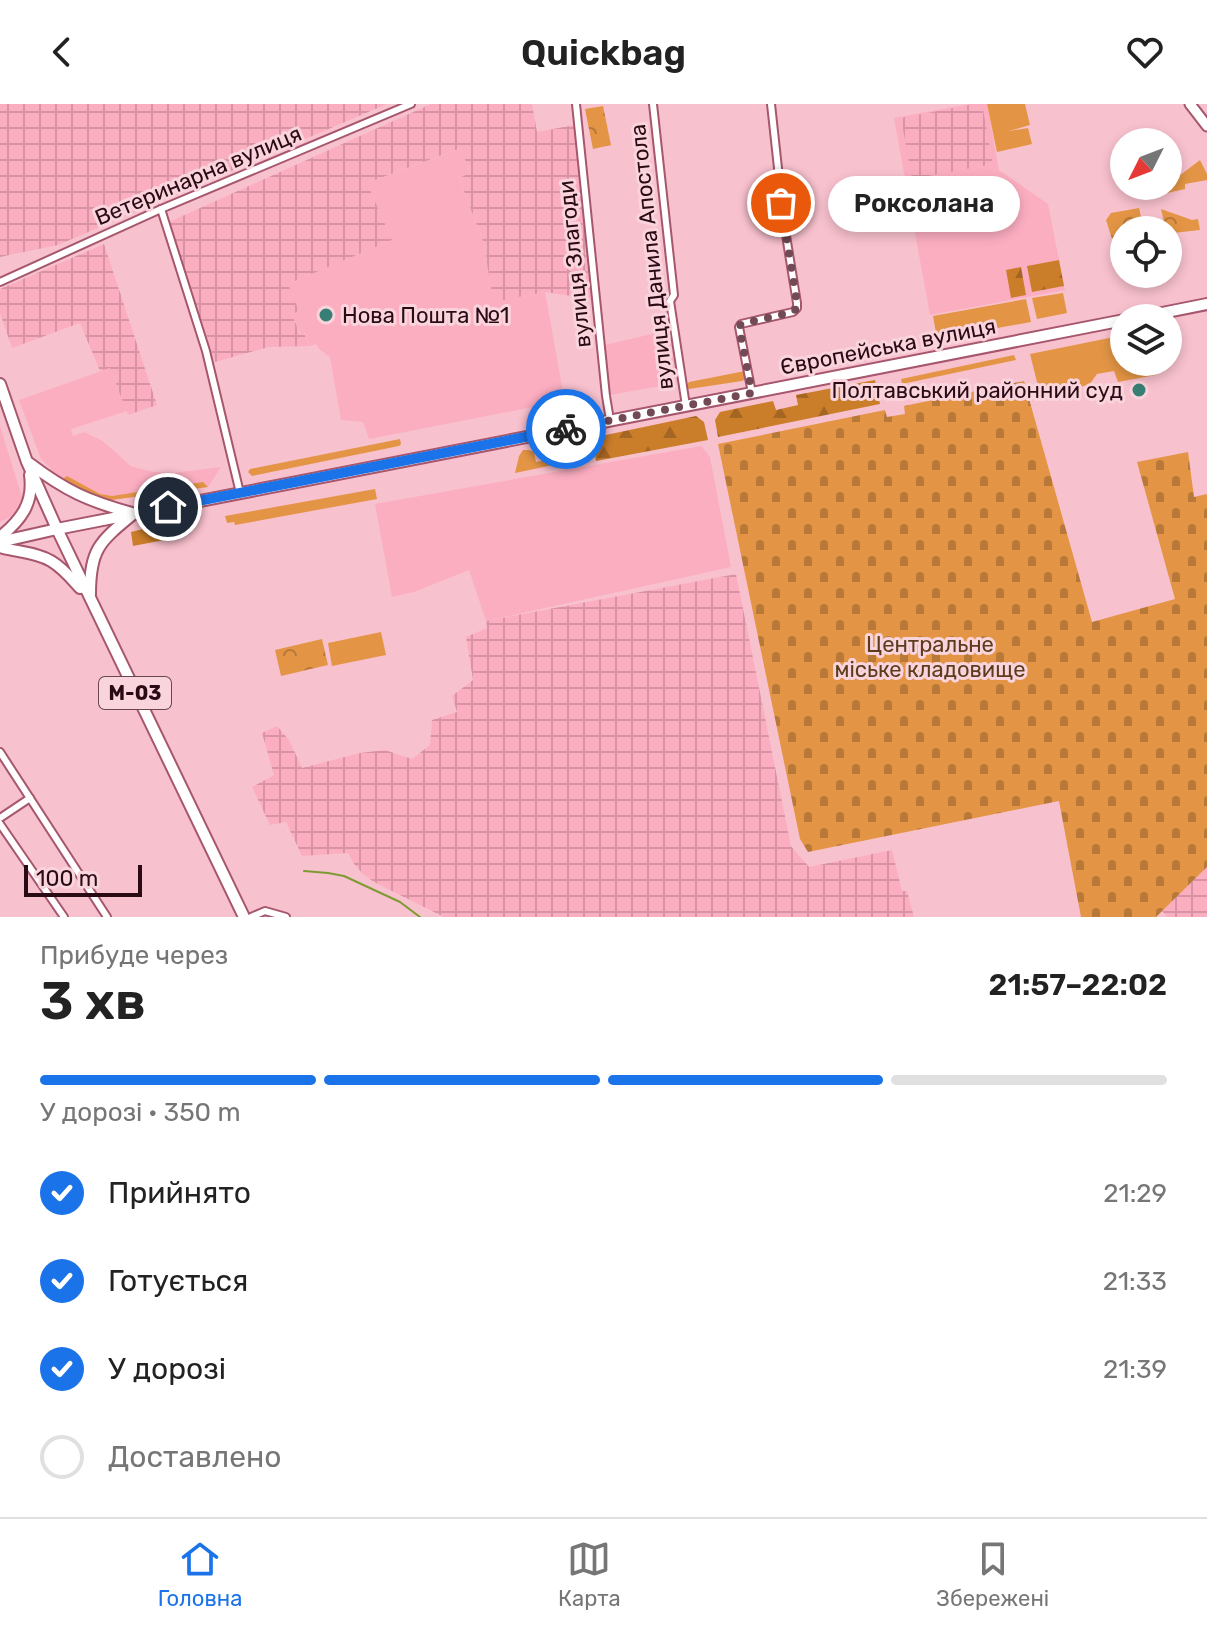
<!DOCTYPE html>
<html lang="uk">
<head>
<meta charset="utf-8">
<style>
	:root { --surface:#fff; --page:#f6f6f6; --text:#222; --muted:#767676; --line:#e0e0e0; --accent:#1a73e8 }
	body { margin:0; font-family:Rubik,sans-serif; background:var(--page); color:var(--text); height:100vh; display:flex; flex-direction:column; font-size:30px; white-space:nowrap }
	* { box-sizing:border-box; margin:0 }
	p { font-size:26px; color:var(--muted) }
	.icon { flex:none; width:44px; height:44px; fill:none; stroke:currentColor; stroke-width:2; stroke-linecap:round; stroke-linejoin:round }
	.map { position:relative; height:813px; overflow:hidden }
	.drawer { display:flex; flex-direction:column; background:var(--surface); flex:1 }
	.drawer>* { flex:none }
	.needle { width:52px; rotate:228deg }
	.tools { position:absolute; left:1110px; top:24px; display:grid; gap:16px }
	.tools a { display:grid; place-items:center; width:72px; height:72px; border-radius:50%; background:var(--surface); box-shadow:0 4px 12px #0003; font-size:40px }
	.scale { position:absolute; left:24px; bottom:20px; width:118px; box-sizing:border-box; padding-left:8px; border:4px solid #2a0a14; border-top:0; font-size:22px; line-height:28px; white-space:nowrap; color:#2a0a14; -webkit-text-stroke:6px #f9d4dc; paint-order:stroke }
	.pin { position:absolute; display:grid; place-items:center; width:68px; height:68px; color:#fff; margin:-34px; border:4px solid #fff; border-radius:50%; box-shadow:0 2px 8px #0007 }
	.courier { position:absolute; display:grid; place-items:center; width:80px; height:80px; margin:-40px; border:6px solid #1a73e8; border-radius:50%; background:#fff; color:#222; box-shadow:0 2px 10px #0007 }
	.bubble { position:absolute; height:56px; border-radius:28px; background:var(--surface); box-shadow:0 4px 12px #0003; font-size:26px; font-weight:600; line-height:56px; text-align:center }
	.head em { font-style:normal; font-weight:600 }
	.head div { display:flex; flex-direction:column-reverse }
	.head { display:flex; align-items:center; justify-content:space-between; height:136px; padding:0 40px }
	h1 { font-size:52px; font-weight:600; line-height:60px }
	.bar { display:grid; grid-template-columns:repeat(4,1fr); gap:12px 8px; align-content:center; height:96px; padding:0 40px }
	.bar i { height:10px; border-radius:6px; background:var(--line) }
	.bar .active { background:var(--accent) }
	.bar p { grid-column:span 4 }
	ol { padding:0 40px; list-style:none }
	li { display:flex; align-items:center; gap:24px; height:88px }
	li p { margin-inline-start:auto }
	li .icon { padding:8px; border-radius:50%; background:var(--accent); color:#fff; stroke-width:4 }
	li:last-child { color:var(--muted) }
	li i { width:44px; height:44px; border:4px solid var(--line); border-radius:50% }
	header { display:flex; justify-content:space-between; align-items:center; height:104px; padding:0 40px; background:var(--surface); font-size:36px; font-weight:600 }
	.menu { display:flex; justify-content:space-around; align-items:center; height:112px; border-top:2px solid var(--line); background:var(--surface); font-size:22px; color:var(--muted) }
	.menu a { display:grid; justify-items:center; gap:4px }
	.menu .active { color:var(--accent) }
	.map>svg:first-child { display:block }
	.built { fill:#fcaec1 }
	.industrial { fill:url(#industrial-grid) }
	.grass { fill:#e39545 }
	.forest { fill:url(#forest-firs) }
	.cemetery { fill:url(#cemetery-stones) }
	.park { fill:url(#park-crowns) }
	.lines { fill:none; stroke-linecap:round; stroke-linejoin:round }
	.stream { stroke:#7e9b33; stroke-width:2 }
	.minor-casing { stroke:#a6566d; stroke-width:10 }
	.secondary-casing { stroke:#a6566d; stroke-width:13 }
	.primary-casing { stroke:#a6566d; stroke-width:14 }
	.trunk-casing { stroke:#a6566d; stroke-width:14 }
	.minor { stroke:#fff; stroke-width:6 }
	.secondary { stroke:#fff; stroke-width:9 }
	.primary { stroke:#fff; stroke-width:10 }
	.trunk { stroke:#fff; stroke-width:10 }
	.done { stroke:#724a55; stroke-width:8; stroke-dasharray:0 14.4 }
	.route { stroke:#1a73e8; stroke-width:10 }
	.poi-dot { fill:#387e74; stroke:#f9d4dc; stroke-width:3 }
	.labels { text-anchor:middle; stroke-width:6; stroke-linejoin:round; paint-order:stroke }
	.shield { fill:#f9d4dc; stroke:#684750; stroke-width:2 }
	.shield-label { font-size:20px; font-weight:bold; fill:#2a0a14 }
	.street-label { font-size:22px; fill:#2a0a14; stroke:#f9d4dc }
	.poi-label { font-size:22px; fill:#2a0a14; stroke:#f9d4dc; text-anchor:start }
	.park-label { font-size:22px; fill:#5d3c1c; stroke:#f9d4dc }
</style>
</head>
<body>
<header><svg class="icon" aria-label="back" viewBox="0 0 24 24"><path d="M15 5l-7 7 7 7"/></svg>Quickbag<svg class="icon" aria-label="heart" viewBox="0 0 24 24"><path d="M12 20l-8-8c-3-5 5-10 8-4 3-6 11-1 8 4z"/></svg></header>
<div class="map">
<svg width="1207" height="813" viewBox="0 0 1207 813">
	<defs>
		<pattern id="industrial-grid" width="8" height="8" patternUnits="userSpaceOnUse" patternTransform="scale(2)"><rect width="8" height="8" fill="#fcaec1"/><path d="M0 4h8M4 0v8" fill="none" stroke="#d894a5"/></pattern>
		<pattern id="forest-firs" width="22" height="20" patternUnits="userSpaceOnUse" patternTransform="scale(2)"><rect width="22" height="20" fill="#cb7e2a"/><path d="M5 1l3.5 6h-7zM16 11l3.5 6h-7z" fill="#a56523"/></pattern>
		<pattern id="cemetery-stones" width="16" height="16" patternUnits="userSpaceOnUse" patternTransform="scale(2)"><rect width="16" height="16" fill="#e39545"/><path d="M2 7V4a2 2 0 0 1 4 0v3zM10 15v-3a2 2 0 0 1 4 0v3z" fill="#b87838"/></pattern>
		<pattern id="park-crowns" width="20" height="18" patternUnits="userSpaceOnUse" patternTransform="scale(2)"><rect width="20" height="18" fill="#e39545"/><path d="M2 6a3 3 0 1 1 6 0M12 15a3 3 0 1 1 6 0" fill="none" stroke="#b87838"/></pattern>
	</defs>
	<rect width="100%" height="100%" fill="#f8c1ce"/>
	<g class="built">
		<path d="M969 0H987L999 66 1048 100 1065 186 930 211 894 14Z"/>
		<path d="M462 44 470 70 459 74 484 140 493 197 545 188 563 288 557 290 559 298 369 335 363 318 341 316 330 253 319 245 316 240 310 242 305 229 301 230 292 210 298 207 287 180 392 136 367 79Z"/>
		<path d="M669 226 677 279 610 291 605 241Z"/>
		<path d="M110 264 127 307 71 325 73 332 84 328 101 336 119 351 130 362 154 368 173 369 221 363 208 383 111 396 64 378 41 355 19 296Z"/>
		<path d="M0 322 22 393 21 400 14 411 0 418Z"/>
		<path d="M701 342 710 353 731 463 486 517 469 466 414 488 392 493 375 400Z"/>
	</g>
	<g class="industrial">
		<path d="M0 0H387L58 141 0 153Z"/>
		<path d="M431 0H532L537 28 574 21 591 195 545 188 493 198 484 140 459 74 470 69 461 44 367 79 392 136 288 180 299 207 292 210 300 230 304 229 310 242 269 243 215 258 169 118Z"/>
		<path d="M975 0H982L993 60 912 75 901 14Z"/>
		<path d="M104 140 157 301 128 311 110 264 100 267 80 219 12 244 0 209V185Z"/>
		<path d="M736 470 791 742 809 763 892 746 902 787H907L914 813H444L374 778 363 770 354 760 348 749 302 752 286 718 270 721 252 683 274 671 262 629 277 622 289 636 302 664 360 649 385 646 412 655 430 641 432 616 457 608 452 592 473 576 466 533 487 524 486 517Z"/>
		<path d="M1207 763V813H1167L1162 807Z"/>
	</g>
	<g class="grass">
		<path d="M987 0H1025L1030 21 1009 27 1028 24 1032 40 997 48Z"/>
		<path d="M1200 56 1207 70V76L1185 80V85L1167 89 1166 82Z"/>
		<path d="M1063 189 1067 209 1037 215 1032 194Z"/>
		<path d="M1026 195 1031 218 937 235 933 212Z"/>
		<path d="M1124 231V258H1153L1156 271 1118 278 1114 267 1097 270 1089 281 1040 290 1030 250Z"/>
		<path d="M1014 251 1016 256 902 280 901 275Z"/>
		<path d="M745 267V275L742 277 689 285 686 282 689 278Z"/>
		<path d="M400 335 401 340 399 342 252 372 248 368 250 365Z"/>
		<path d="M523 346H529L534 348 536 358 581 349 582 355 515 369 519 352Z"/>
		<path d="M67 372 100 390 112 392 203 378 208 383 111 396 84 389 64 378V374Z"/>
		<path d="M375 385 377 395 235 421 234 418 227 419 225 412Z"/>
		<path d="M381 528 386 551 332 562 328 539Z"/>
	</g>
	<g class="forest">
		<path d="M1059 156 1064 182 1032 188 1027 162Z"/>
		<path d="M1021 163 1026 191 1011 194 1006 166Z"/>
		<path d="M875 276 880 300 718 333 715 316 720 308 773 297 776 306 798 301 796 291Z"/>
		<path d="M696 312 704 318 708 336 596 357 594 343 601 332Z"/>
		<path d="M147 424 165 431 174 432 175 434 133 442 131 428Z"/>
	</g>
	<path class="cemetery" d="M1024 277 1092 518 1175 495 1137 358 1188 348 1194 393 1207 390V763L1156 813H1081L1059 697 808 748 800 735 718 340 885 306 887 313 905 310 904 302Z"/>
	<g class="park">
		<path d="M603 2 611 41 593 45 585 5Z"/>
		<path d="M1139 104 1144 126H1124V134L1112 135 1106 116 1111 109Z"/>
		<path d="M1161 105 1192 116 1198 115 1200 126 1173 129 1165 122Z"/>
		<path d="M322 535 328 561 281 572 275 546Z"/>
	</g>
	<g class="lines">
		<path class="stream" d="M304 767 328 769 344 772 400 798 420 813"/>
		<defs>
			<g id="minor">
				<path d="M576 0 606 292 610 316"/>
				<path d="M653 0 674 191 670 197 686 302"/>
				<path d="M161 105 206 247 240 389"/>
				<path d="M0 178 161 105 411 0"/>
				<path d="M752 289 739 223 741 220 793 208 797 204V199L784 119 771 0"/>
				<path d="M0 648 107 813"/>
				<path d="M0 714 30 694"/>
				<path d="M0 720 64 813"/>
				<path d="M251 813 265 807 286 813"/>
			</g>
			<path id="secondary" d="M1190 0 1207 22"/>
			<path id="primary" d="M0 438 57 425"/>
			<g id="trunk">
				<path d="M1137 214 1207 200"/>
				<path d="M0 280 27 358 57 425 244 813"/>
				<path d="M29 359C66 387 88 397 132 409"/>
				<path d="M57 425 1124 216"/>
				<path d="M0 433C21 416 34 399 30 371"/>
				<path d="M0 443C16 448 36 448 51 457 63 464 71 474 80 484"/>
				<path d="M90 490C90 446 99 438 132 411"/>
			</g>
		</defs>
		<use href="#minor" class="minor-casing"/>
		<use href="#secondary" class="secondary-casing"/>
		<use href="#primary" class="primary-casing"/>
		<use href="#trunk" class="trunk-casing"/>
		<use href="#minor" class="minor"/>
		<use href="#secondary" class="secondary"/>
		<use href="#primary" class="primary"/>
		<use href="#trunk" class="trunk"/>
	</g>
	<g class="lines">
		<path class="done" d="M566 325 752 289 739 223 741 220 793 208 797 204V199L781 99"/>
		<path class="route" d="M168 403 566 325"/>
	</g>
	<g class="poi-dot">
		<circle cx="326" cy="211" r="8"/>
		<circle cx="1139" cy="286" r="8"/>
	</g>
	<g class="labels">
		<rect class="shield" x="99" y="573" width="72" height="32" rx="6"/>
		<g class="shield-label">
			<text x="135" y="596">М-03</text>
		</g>
		<g class="street-label">
			<text transform="translate(198 71) rotate(-23)" y="8">Ветеринарна вулиця</text>
			<text transform="translate(651 153) rotate(-96)" y="8">вулиця Данила Апостола</text>
			<text transform="translate(574 160) rotate(-96)" y="8">вулиця Злагоди</text>
			<text transform="translate(888 242) rotate(-11)" y="8">Європейська вулиця</text>
		</g>
		<g class="poi-label">
			<text x="342" y="219">Нова Пошта №1</text>
			<text x="1123" y="294" text-anchor="end">Полтавський районний суд</text>
		</g>
		<g class="park-label">
			<text x="930" y="548">Центральне<tspan x="930" dy="25">міське кладовище</tspan></text>
		</g>
	</g>
</svg>
<div class="tools">
<a><svg class="needle" viewBox="-14 -14 28 28"><path d="M0-13l5 13h-10z" fill="#e53935"/><path d="M0 13l5-13h-10z" fill="#767676"/></svg></a>
<a><svg class="icon" aria-label="locate" viewBox="0 0 24 24"><circle cx="12" cy="12" r="6"/><path d="M12 2v4M12 18v4M2 12h4M18 12h4"/></svg></a>
<a><svg class="icon" aria-label="layers" viewBox="0 0 24 24"><path d="M12 4l9 5-9 5-9-5zM3 14l9 5 9-5"/></svg></a>
</div>
<div class="scale">100 m</div>
<div class="pin" style="left:781px;top:99px;background:#ea580c"><svg class="icon" aria-label="bag" viewBox="0 0 24 24"><path d="M5 8h14l-1 12H6zM9 8a3 3 0 0 1 6 0"/></svg></div>
<div class="pin" style="left:168px;top:403px;background:#1f2937"><svg class="icon" aria-label="home" viewBox="0 0 24 24"><path d="M3 11l9-7 9 7M6 9v11h12V9"/></svg></div>
<div class="courier" style="left:566px;top:325px"><svg class="icon" aria-label="bike" viewBox="0 0 24 24"><circle cx="6" cy="16" r="4"/><circle cx="18" cy="16" r="4"/><path d="M6 16l4-8h5l3 8M10 8l3 8H6M13 5h3"/></svg></div>
<div class="bubble" style="left:828px;top:72px;width:192px">Роксолана</div>
</div>
<section class="drawer">
<div class="head"><div><h1>3 хв</h1><p>Прибуде через</p></div><em>21:57–22:02</em></div>
<div class="bar"><i class="active"></i><i class="active"></i><i class="active"></i><i></i><p>У дорозі · 350 m</p></div>
<ol>
<li><svg class="icon" aria-label="check" viewBox="0 0 24 24"><path d="M5 12l5 5 9-10"/></svg>Прийнято<p>21:29</p></li>
<li><svg class="icon" aria-label="check" viewBox="0 0 24 24"><path d="M5 12l5 5 9-10"/></svg>Готується<p>21:33</p></li>
<li><svg class="icon" aria-label="check" viewBox="0 0 24 24"><path d="M5 12l5 5 9-10"/></svg>У дорозі<p>21:39</p></li>
<li><i></i>Доставлено</li>
</ol>
</section>
<nav class="menu">
<a class="active"><svg class="icon" aria-label="home" viewBox="0 0 24 24"><path d="M3 11l9-7 9 7M6 9v11h12V9"/></svg>Головна</a>
<a><svg class="icon" aria-label="map" viewBox="0 0 24 24"><path d="M3 6l6-2 6 2 6-2v14l-6 2-6-2-6 2zM9 4v14M15 6v14"/></svg>Карта</a>
<a><svg class="icon" aria-label="saved" viewBox="0 0 24 24"><path d="M7 4h10v16l-5-4-5 4z"/></svg>Збережені</a>
</nav>
</body>
</html>
